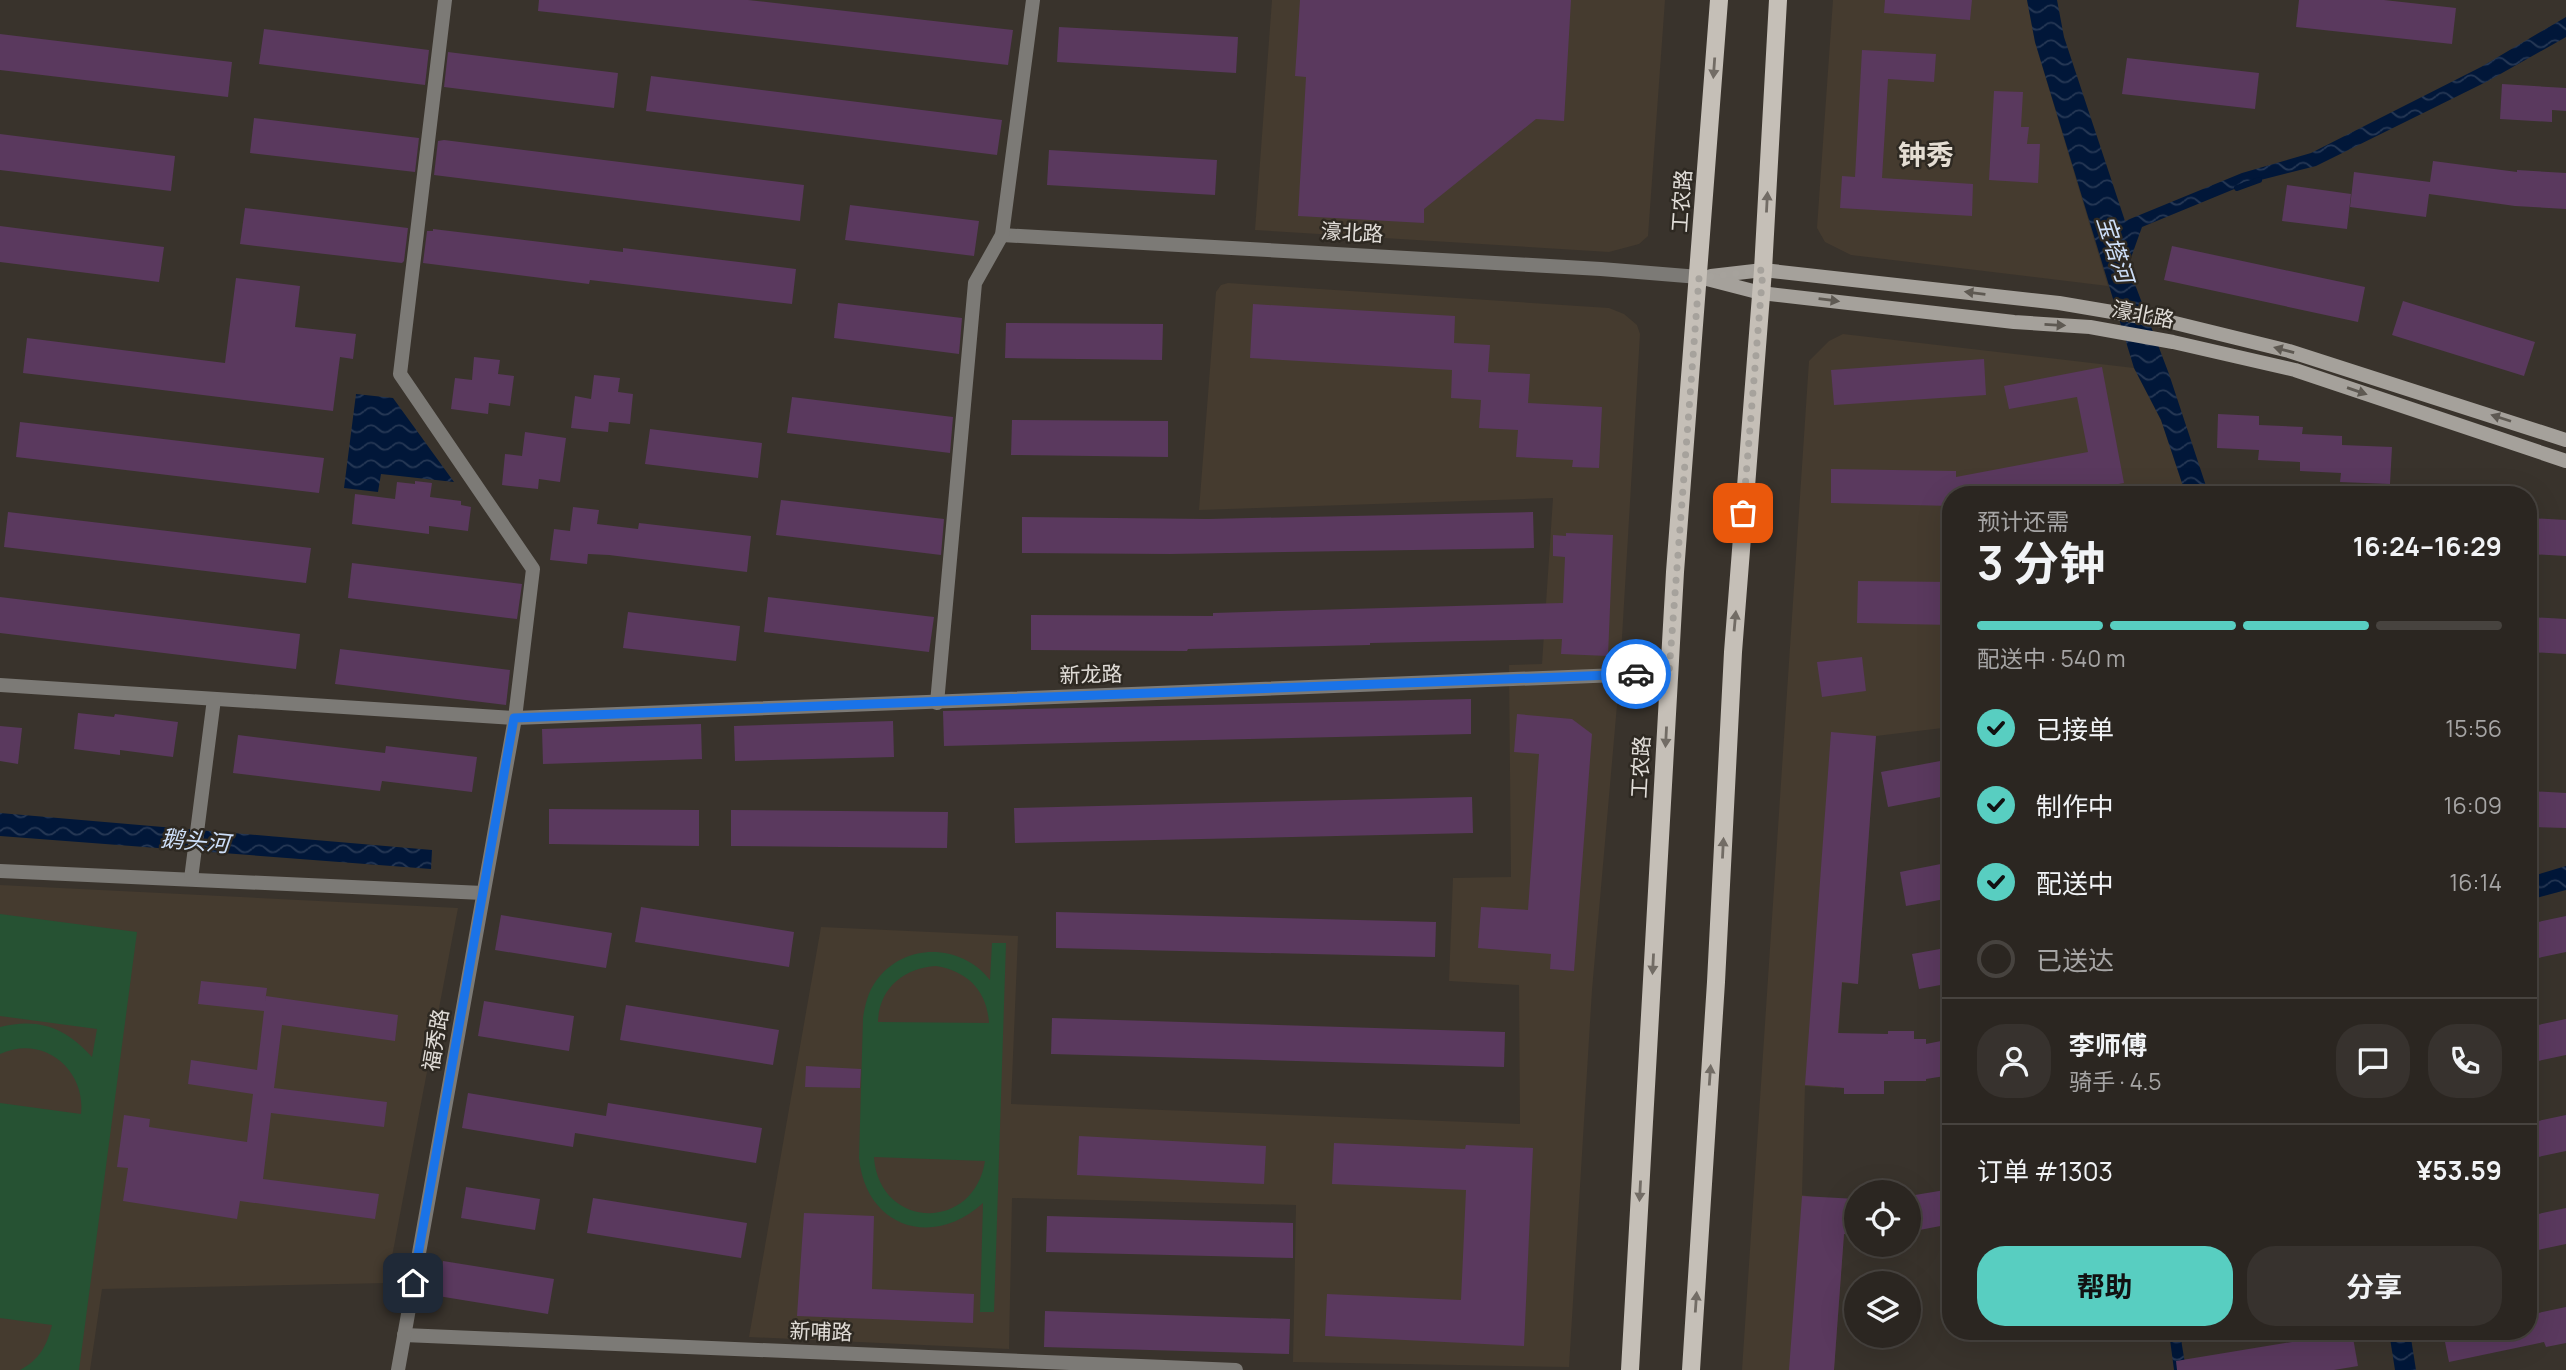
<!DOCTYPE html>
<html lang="zh">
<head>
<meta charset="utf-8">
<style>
	:root { --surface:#2b2621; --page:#37322e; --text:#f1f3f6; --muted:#a6a5a5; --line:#47433f; --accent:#58cec1 }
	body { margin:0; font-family:Manrope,"Noto Sans SC",sans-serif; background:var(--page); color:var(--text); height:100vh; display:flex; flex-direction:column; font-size:26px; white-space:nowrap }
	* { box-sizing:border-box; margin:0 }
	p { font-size:23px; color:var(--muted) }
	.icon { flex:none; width:38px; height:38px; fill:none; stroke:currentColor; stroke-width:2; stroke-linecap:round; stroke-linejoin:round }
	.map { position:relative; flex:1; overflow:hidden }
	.side { position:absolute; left:1942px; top:486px; width:595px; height:854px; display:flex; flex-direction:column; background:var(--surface); border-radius:28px; box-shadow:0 7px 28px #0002,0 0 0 2px var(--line) }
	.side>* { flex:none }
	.controls { position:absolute; left:1844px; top:1180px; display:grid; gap:14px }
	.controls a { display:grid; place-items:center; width:77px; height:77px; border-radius:50%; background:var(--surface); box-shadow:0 7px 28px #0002,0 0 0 2px var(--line); font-size:35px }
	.pin { position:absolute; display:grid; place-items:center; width:60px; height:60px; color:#fff; margin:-30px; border-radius:14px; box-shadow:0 4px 10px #0006 }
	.courier { position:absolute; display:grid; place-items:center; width:70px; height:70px; margin:-35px; border:5px solid #1a73e8; border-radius:50%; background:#fff; color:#222; box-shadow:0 2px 9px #0007 }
	.headline em { font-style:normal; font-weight:700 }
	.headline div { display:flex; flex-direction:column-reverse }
	.headline { display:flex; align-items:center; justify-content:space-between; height:119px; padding:0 35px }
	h1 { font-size:46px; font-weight:700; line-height:52px }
	.bar { display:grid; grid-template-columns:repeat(4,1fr); gap:10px 7px; align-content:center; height:84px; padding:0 35px }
	.bar i { height:9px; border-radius:5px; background:var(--line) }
	.bar .on { background:var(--accent) }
	.bar p { grid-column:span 4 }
	.line { display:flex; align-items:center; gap:18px; padding:0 35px; border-top:2px solid var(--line) }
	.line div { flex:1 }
	.round { display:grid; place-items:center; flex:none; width:74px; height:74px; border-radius:28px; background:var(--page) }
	ol { padding:0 35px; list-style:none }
	li { display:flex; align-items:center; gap:21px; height:77px }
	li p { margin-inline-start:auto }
	li .icon { padding:7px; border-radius:50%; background:var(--accent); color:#111; stroke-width:4 }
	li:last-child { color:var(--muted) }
	li i { width:38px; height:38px; border:4px solid var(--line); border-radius:50% }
	.primary-button { display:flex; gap:14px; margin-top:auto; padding:14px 35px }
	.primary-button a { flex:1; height:80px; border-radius:28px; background:var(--accent); color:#111; font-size:28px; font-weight:700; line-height:80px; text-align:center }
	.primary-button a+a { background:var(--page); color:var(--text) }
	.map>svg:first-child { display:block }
	.built { fill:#453b2f }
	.pitch { fill:#265233; fill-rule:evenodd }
	.water { fill:url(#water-waves) }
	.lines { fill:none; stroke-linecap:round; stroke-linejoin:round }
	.stream { stroke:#011739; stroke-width:6 }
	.building { fill:#5a395e }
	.street { stroke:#7c7a76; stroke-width:14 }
	.secondary { stroke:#a5a19b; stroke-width:14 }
	.primary { stroke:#c5bfb7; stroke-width:18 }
	.oneway { fill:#726c65 }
	.oneway2 { fill:#5e5952 }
	.done { stroke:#a6a29c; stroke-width:7; stroke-dasharray:0 12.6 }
	.route { stroke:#1a73e8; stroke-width:9 }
	.labels { text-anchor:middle; stroke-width:5; stroke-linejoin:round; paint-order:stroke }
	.street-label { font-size:21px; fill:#e1ddd8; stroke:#2e2922 }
	.water-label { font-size:23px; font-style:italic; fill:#cee0fa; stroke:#2e2922 }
	.district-label { font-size:28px; font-weight:bold; fill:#e4ddd3; stroke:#2e2922 }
</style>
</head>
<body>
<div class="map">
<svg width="2566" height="1370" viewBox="0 0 2566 1370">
	<defs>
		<pattern id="water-waves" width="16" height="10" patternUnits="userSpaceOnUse" patternTransform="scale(1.75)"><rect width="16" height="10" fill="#011739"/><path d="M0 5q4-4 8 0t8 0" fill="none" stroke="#263855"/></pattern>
	</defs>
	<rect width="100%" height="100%" fill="#39332c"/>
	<g class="built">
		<path d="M1272 0H1665L1648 236 1639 244 1609 252 1255 230Z"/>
		<path d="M1833 0H2027L2035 42 2108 286 1851 255 1825 242 1817 228Z"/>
		<path d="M1228 283 1609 308 1624 314 1637 325 1640 334 1620 671 1592 990 1569 1367 1293 1362 1296 1205 1012 1198 1009 1349 749 1337 821 927 1018 936 1011 1104 1520 1124 1519 985 1449 981 1453 878 1511 877 1509 665 1542 664 1553 498 1199 510 1216 292 1221 285Z"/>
		<path d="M1843 334 2134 368 2161 420 2186 495H1951V727L1876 736 1858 984 1842 983 1835 1088 1805 1086 1802 1195 1813 1197 1844 1234 1834 1370H1742L1809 361 1829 341Z"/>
		<path d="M0 885 458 908 387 1283 102 1289 90 1370H0Z"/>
	</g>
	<g class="pitch">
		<path d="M0 914 137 932 79 1370H20C39 1360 47 1346 52 1325L0 1318V1103L81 1114C86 1069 43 1034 0 1054V1027C39 1017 66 1028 92 1057L97 1029 0 1016Z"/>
		<path d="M992 943H1006L994 1312H980L983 1203C933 1249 866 1228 859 1158L863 1018C865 1005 868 992 876 981 904 942 961 943 990 980ZM936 966C967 971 987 990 989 1023L878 1022C879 988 904 968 936 966ZM874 1158V1157L985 1161C974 1232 880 1230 874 1158Z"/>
	</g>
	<g class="water">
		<path d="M2027 0H2057L2064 37 2125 221 2242 173 2311 153 2481 67 2566 17V37L2488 81 2316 166 2249 183 2142 227 2128 266 2169 374 2209 495H2186L2161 420 2134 368 2035 42Z"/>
		<path d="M356 394 393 398 454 482 381 474 378 492 344 488Z"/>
		<path d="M0 813 432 850 431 869 0 836Z"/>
		<path d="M2566 866V890L2529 900V877Z"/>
		<path d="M2169 1332H2219L2181 1339 2186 1370H2174Z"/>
		<path d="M2389 1332H2410L2416 1370H2395Z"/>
	</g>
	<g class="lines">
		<path class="stream" d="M2237 188 2259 180"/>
	</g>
	<g class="building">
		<path d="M539 0H748L1013 30 1008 65 538 11Z"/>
		<path d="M1300 0H1571L1564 121 1536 119 1424 209V223L1298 216 1306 77 1295 76Z"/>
		<path d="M1885 0H1972L1970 20 1884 13Z"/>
		<path d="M2299 0H2384L2456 8 2452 44 2296 27Z"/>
		<path d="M1059 27 1238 37 1236 73 1057 62Z"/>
		<path d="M264 29 429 50 425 85 259 64Z"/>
		<path d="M0 34 232 62 228 97 0 70Z"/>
		<path d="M1862 50 1936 54 1934 82 1888 79 1882 178 1973 184 1972 216 1840 208 1842 176 1855 177Z"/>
		<path d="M448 52 618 73 614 108 444 87Z"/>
		<path d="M2127 58 2259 73 2255 109 2122 94Z"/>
		<path d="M651 76 1002 120 997 155 646 111Z"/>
		<path d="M2502 84 2566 88V111L2552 110V122L2500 119Z"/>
		<path d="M1994 91 2023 92 2021 127H2029L2027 144H2040L2038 183 1989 180Z"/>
		<path d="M254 118 419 138 415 172 250 153Z"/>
		<path d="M0 134 175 156 171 191 0 170Z"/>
		<path d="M444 140 804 185 800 221 434 175 438 141Z"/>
		<path d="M1049 150 1217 160 1215 195 1047 185Z"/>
		<path d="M2433 161 2517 172V170L2566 173V209L2515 206 2429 194 2426 217 2350 207 2354 172 2430 182Z"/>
		<path d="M2287 185 2351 194 2347 229 2282 221Z"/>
		<path d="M850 205 979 221 974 256 845 240Z"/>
		<path d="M245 208 408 228 404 261 402 263 240 244Z"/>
		<path d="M0 226 164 247 159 282 0 262Z"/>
		<path d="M433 229 623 252V248L796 269 792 304 590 280 589 284 423 263 427 231H433Z"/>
		<path d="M2172 246 2365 287 2358 322 2164 280Z"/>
		<path d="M236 278 300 286 295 327 356 334 353 359 340 357 333 411 23 373 27 338 225 363Z"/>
		<path d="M2403 301 2535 342 2524 376 2392 335Z"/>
		<path d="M838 303 962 318 959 354 834 338Z"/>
		<path d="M1253 304 1455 316 1454 343 1490 345 1488 372 1530 374 1528 403 1602 407 1599 468 1572 467 1573 460 1516 457 1518 430 1479 428 1481 400 1451 398 1452 370 1250 358Z"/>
		<path d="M1006 323 1163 324 1162 360 1005 358Z"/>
		<path d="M474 357 500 360 498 374 514 376 510 406 489 403 488 414 451 409 455 378 472 380Z"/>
		<path d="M1984 359 1986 395 1834 405 1831 370Z"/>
		<path d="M2102 367 2124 483 2059 495H1951V506L1831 503V469L1956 471V477L2088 452 2077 397 2009 409 2004 386Z"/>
		<path d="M594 375 620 378 618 392 633 394 630 424 609 422 608 432 571 428 575 396 591 399Z"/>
		<path d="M792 397 953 417 950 453 787 433Z"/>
		<path d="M2218 414 2259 416V425L2303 427 2302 434 2342 436V445L2392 447 2390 484 2340 482 2341 473 2300 471V462L2258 460 2259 450 2217 448Z"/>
		<path d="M1012 420 1168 421V457L1011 455Z"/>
		<path d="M20 422 324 458 319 493 16 457Z"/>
		<path d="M650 429 762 443 758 478 645 464Z"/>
		<path d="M525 432 566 438 560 482 539 479 538 489 502 485 505 454 522 456Z"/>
		<path d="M415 481 432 483 430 497 461 501V505L471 507 468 531 429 526V534L352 524 355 494 395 499 397 482 415 484Z"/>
		<path d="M781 500 944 519 941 555 776 535Z"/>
		<path d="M573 507 599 510 597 524 638 529 639 523 751 536 747 572 609 555 588 554 587 564 550 560 554 529 570 531Z"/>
		<path d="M8 512 311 548 306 583 4 547Z"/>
		<path d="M1533 512 1534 548 1170 554 1022 553V517L1208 519Z"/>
		<path d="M2529 518 2566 520V556L2529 554Z"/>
		<path d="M1566 533 1613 535 1608 656 1561 654 1562 639 1370 643V645L1188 649 1187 651 1031 650V615L1213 616V613L1563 603 1565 557 1553 556V535L1566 536Z"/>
		<path d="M352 563 522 584 517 619 348 598Z"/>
		<path d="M1858 581 1951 582V625L1857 623Z"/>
		<path d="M0 597 300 634 296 669 0 633Z"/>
		<path d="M768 597 934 617 929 652 764 632Z"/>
		<path d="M628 612 740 626 736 661 623 648Z"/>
		<path d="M2529 617 2566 619V654L2529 652Z"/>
		<path d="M340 649 510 670 506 705 335 684Z"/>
		<path d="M1862 657 1866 691 1822 697 1817 662Z"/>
		<path d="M1471 699V734L944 746 943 711Z"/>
		<path d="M78 713 114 717 115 714 178 722 173 757 120 750V755L74 749Z"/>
		<path d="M1517 714 1572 719 1592 734 1574 971 1550 969 1551 954 1478 948 1481 907 1528 910 1539 754 1514 752Z"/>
		<path d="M893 721 894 757 735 761 734 726Z"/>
		<path d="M701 724 702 759 543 764 542 729Z"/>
		<path d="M0 726 22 728 18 764 0 761Z"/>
		<path d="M1831 732 1876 736 1858 984 1842 982 1838 1033 1888 1034V1031H1914V1039H1926V1044L1951 1039V1075L1926 1079V1081H1884V1094H1844V1088L1805 1085Z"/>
		<path d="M238 735 385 753 386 746 477 757 472 792 382 781 380 791 233 773Z"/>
		<path d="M1951 759V795L1888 807 1881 772Z"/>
		<path d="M2530 791 2566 793V828L2529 827Z"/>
		<path d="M1472 797 1473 833 1015 843 1014 808Z"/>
		<path d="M549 809 699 810V846L549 844Z"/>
		<path d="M731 810 948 812 947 848 731 846Z"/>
		<path d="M1951 862V898L1906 906 1900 872Z"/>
		<path d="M641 907 794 932 789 967 635 942Z"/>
		<path d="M1056 912 1436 922 1435 957 1056 948Z"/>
		<path d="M501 915 612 933 606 968 495 950Z"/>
		<path d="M2566 916V952L2529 960V924Z"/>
		<path d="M1951 947V983L1919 989 1912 954Z"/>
		<path d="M201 981 267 988 265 1002 266 996 398 1015 395 1041 282 1025 274 1088 387 1102 384 1127 271 1113 263 1179 379 1194 375 1219 240 1201 237 1219 123 1201 128 1168 117 1167 124 1115 150 1119 149 1127 247 1142 253 1094 188 1084 191 1060 257 1070 264 1011 198 1004Z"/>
		<path d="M484 1001 574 1016 569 1051 478 1036Z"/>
		<path d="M626 1005 779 1030 773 1065 620 1040Z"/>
		<path d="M1052 1018 1505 1032 1504 1067 1051 1054Z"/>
		<path d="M2566 1019V1055L2529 1063V1027Z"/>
		<path d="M806 1066 861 1069 860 1088 805 1087Z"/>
		<path d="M468 1093 606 1116 608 1103 762 1128 756 1163 575 1133 573 1147 462 1128Z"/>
		<path d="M2566 1115V1151L2529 1159V1123Z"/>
		<path d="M1079 1136 1266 1146 1264 1184 1077 1175Z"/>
		<path d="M1334 1143 1465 1149 1466 1145 1533 1148 1524 1346 1325 1336 1327 1294 1461 1300 1466 1190 1332 1184Z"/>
		<path d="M466 1187 540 1199 535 1230 461 1218Z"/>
		<path d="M1951 1189V1224L1909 1232V1196Z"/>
		<path d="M1802 1196 1857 1199V1234H1844L1834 1370H1789Z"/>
		<path d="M593 1198 747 1223 741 1258 587 1233Z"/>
		<path d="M2566 1208V1244L2529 1252V1216Z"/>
		<path d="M804 1213 874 1216 872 1289 974 1294 973 1323 797 1316Z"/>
		<path d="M1047 1216 1293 1223V1258L1046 1252Z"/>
		<path d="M443 1261 554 1279 548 1314 438 1296Z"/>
		<path d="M2566 1307V1343L2546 1347 2544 1342 2449 1362 2443 1332H2529V1315Z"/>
		<path d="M1045 1311 1290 1319 1289 1354 1044 1347Z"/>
		<path d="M2352 1332 2358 1366 2334 1370H2177L2176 1361Z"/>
	</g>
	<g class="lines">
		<g class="street">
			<path d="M1002 235 1601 269 1699 277"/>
			<path d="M0 685 515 718 1669 673"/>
			<path d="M937 703 975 283 1002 235 1033 0"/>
			<path d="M0 871 483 893"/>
			<path d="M191 879 214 699"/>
			<path d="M404 1335 1236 1370"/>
			<path d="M398 1370 515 718 533 569 400 374 445 0"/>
		</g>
		<g class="secondary">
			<path d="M1711 276 1763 270 2059 303 2171 322 2289 351 2566 440"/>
			<path d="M1699 277 1761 293 2014 322 2090 327 2173 342 2295 370 2566 461"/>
		</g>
		<g class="primary">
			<path d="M1630 1370 1675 572 1719 0"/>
			<path d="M1691 1370 1716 982 1733 652 1763 270 1778 0"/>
		</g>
	</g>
	<defs><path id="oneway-solid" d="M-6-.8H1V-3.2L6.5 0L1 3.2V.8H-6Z" transform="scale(1.75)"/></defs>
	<g class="oneway">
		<use href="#oneway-solid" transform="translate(1714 68) rotate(94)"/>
		<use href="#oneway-solid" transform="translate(1767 202) rotate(-87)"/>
		<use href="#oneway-solid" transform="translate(1735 621) rotate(-85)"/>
		<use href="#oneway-solid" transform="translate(1666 737) rotate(93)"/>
		<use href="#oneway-solid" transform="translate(1723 848) rotate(-87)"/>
		<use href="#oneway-solid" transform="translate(1653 964) rotate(93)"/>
		<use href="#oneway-solid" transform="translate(1710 1075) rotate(-86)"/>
		<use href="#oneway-solid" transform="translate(1640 1191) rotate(93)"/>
		<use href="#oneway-solid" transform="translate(1696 1302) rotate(-86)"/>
	</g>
	<g class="oneway2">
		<use href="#oneway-solid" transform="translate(1975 293) rotate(-173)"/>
		<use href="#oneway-solid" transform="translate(1829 300) rotate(7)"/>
		<use href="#oneway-solid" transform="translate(2055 325) rotate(3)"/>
		<use href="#oneway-solid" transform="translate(2284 350) rotate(-165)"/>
		<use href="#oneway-solid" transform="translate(2357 391) rotate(19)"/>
		<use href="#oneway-solid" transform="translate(2501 418) rotate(-162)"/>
	</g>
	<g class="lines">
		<path class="done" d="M1636 674 1669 673 1699 278 1763 270 1743 513"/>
		<path class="route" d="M413 1283 514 718 1636 674"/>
	</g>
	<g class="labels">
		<g class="street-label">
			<text transform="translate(1682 201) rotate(-86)" y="7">工农路</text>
			<text transform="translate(1352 233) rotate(3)" y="7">濠北路</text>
			<text transform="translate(2143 315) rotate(11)" y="7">濠北路</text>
			<text transform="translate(1091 675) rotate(-2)" y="7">新龙路</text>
			<text transform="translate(1641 767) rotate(-87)" y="7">工农路</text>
			<text transform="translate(436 1040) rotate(-80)" y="7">福秀路</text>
			<text transform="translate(821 1332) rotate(2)" y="7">新哺路</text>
		</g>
		<g class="water-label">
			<text transform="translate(2115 249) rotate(72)" y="8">宝塔河</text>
			<text transform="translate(195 841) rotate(5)" y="8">鹅头河</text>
		</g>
		<g class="district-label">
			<text x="1926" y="165">钟秀</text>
		</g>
	</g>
</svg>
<div class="controls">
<a><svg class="icon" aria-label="locate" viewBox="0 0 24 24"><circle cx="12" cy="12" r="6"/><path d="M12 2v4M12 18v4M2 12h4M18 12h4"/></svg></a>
<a><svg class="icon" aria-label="layers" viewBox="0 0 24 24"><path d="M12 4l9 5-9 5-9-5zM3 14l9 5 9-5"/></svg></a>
</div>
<div class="pin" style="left:1743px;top:513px;background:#ea580c"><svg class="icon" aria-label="bag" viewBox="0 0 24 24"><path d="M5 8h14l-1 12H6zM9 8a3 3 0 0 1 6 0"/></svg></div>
<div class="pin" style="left:413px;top:1283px;background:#1f2937"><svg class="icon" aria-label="home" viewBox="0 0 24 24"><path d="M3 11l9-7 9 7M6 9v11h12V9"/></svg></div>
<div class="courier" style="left:1636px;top:674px"><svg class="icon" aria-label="car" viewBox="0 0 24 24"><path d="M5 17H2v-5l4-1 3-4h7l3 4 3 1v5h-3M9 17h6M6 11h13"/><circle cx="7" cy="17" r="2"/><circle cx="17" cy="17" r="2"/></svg></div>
<section class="side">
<div class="headline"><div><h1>3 分钟</h1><p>预计还需</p></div><em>16:24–16:29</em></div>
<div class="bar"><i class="on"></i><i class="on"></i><i class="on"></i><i></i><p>配送中 · 540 m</p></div>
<ol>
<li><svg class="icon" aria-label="check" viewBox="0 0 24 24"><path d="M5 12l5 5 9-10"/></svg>已接单<p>15:56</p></li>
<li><svg class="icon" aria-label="check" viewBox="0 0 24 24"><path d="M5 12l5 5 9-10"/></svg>制作中<p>16:09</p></li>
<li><svg class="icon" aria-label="check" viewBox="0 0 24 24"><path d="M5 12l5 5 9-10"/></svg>配送中<p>16:14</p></li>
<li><i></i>已送达</li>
</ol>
<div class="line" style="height:126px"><a class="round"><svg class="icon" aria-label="person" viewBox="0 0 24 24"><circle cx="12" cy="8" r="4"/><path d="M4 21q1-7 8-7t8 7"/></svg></a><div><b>李师傅</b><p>骑手 · 4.5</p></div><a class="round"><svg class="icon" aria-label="chat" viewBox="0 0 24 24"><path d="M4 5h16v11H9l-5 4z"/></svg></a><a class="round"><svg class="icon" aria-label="phone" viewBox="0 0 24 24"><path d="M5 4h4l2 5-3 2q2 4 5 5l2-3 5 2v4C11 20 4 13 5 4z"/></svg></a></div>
<div class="line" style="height:91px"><div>订单 #1303</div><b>¥53.59</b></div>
<div class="primary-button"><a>帮助</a><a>分享</a></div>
</section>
</div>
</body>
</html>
